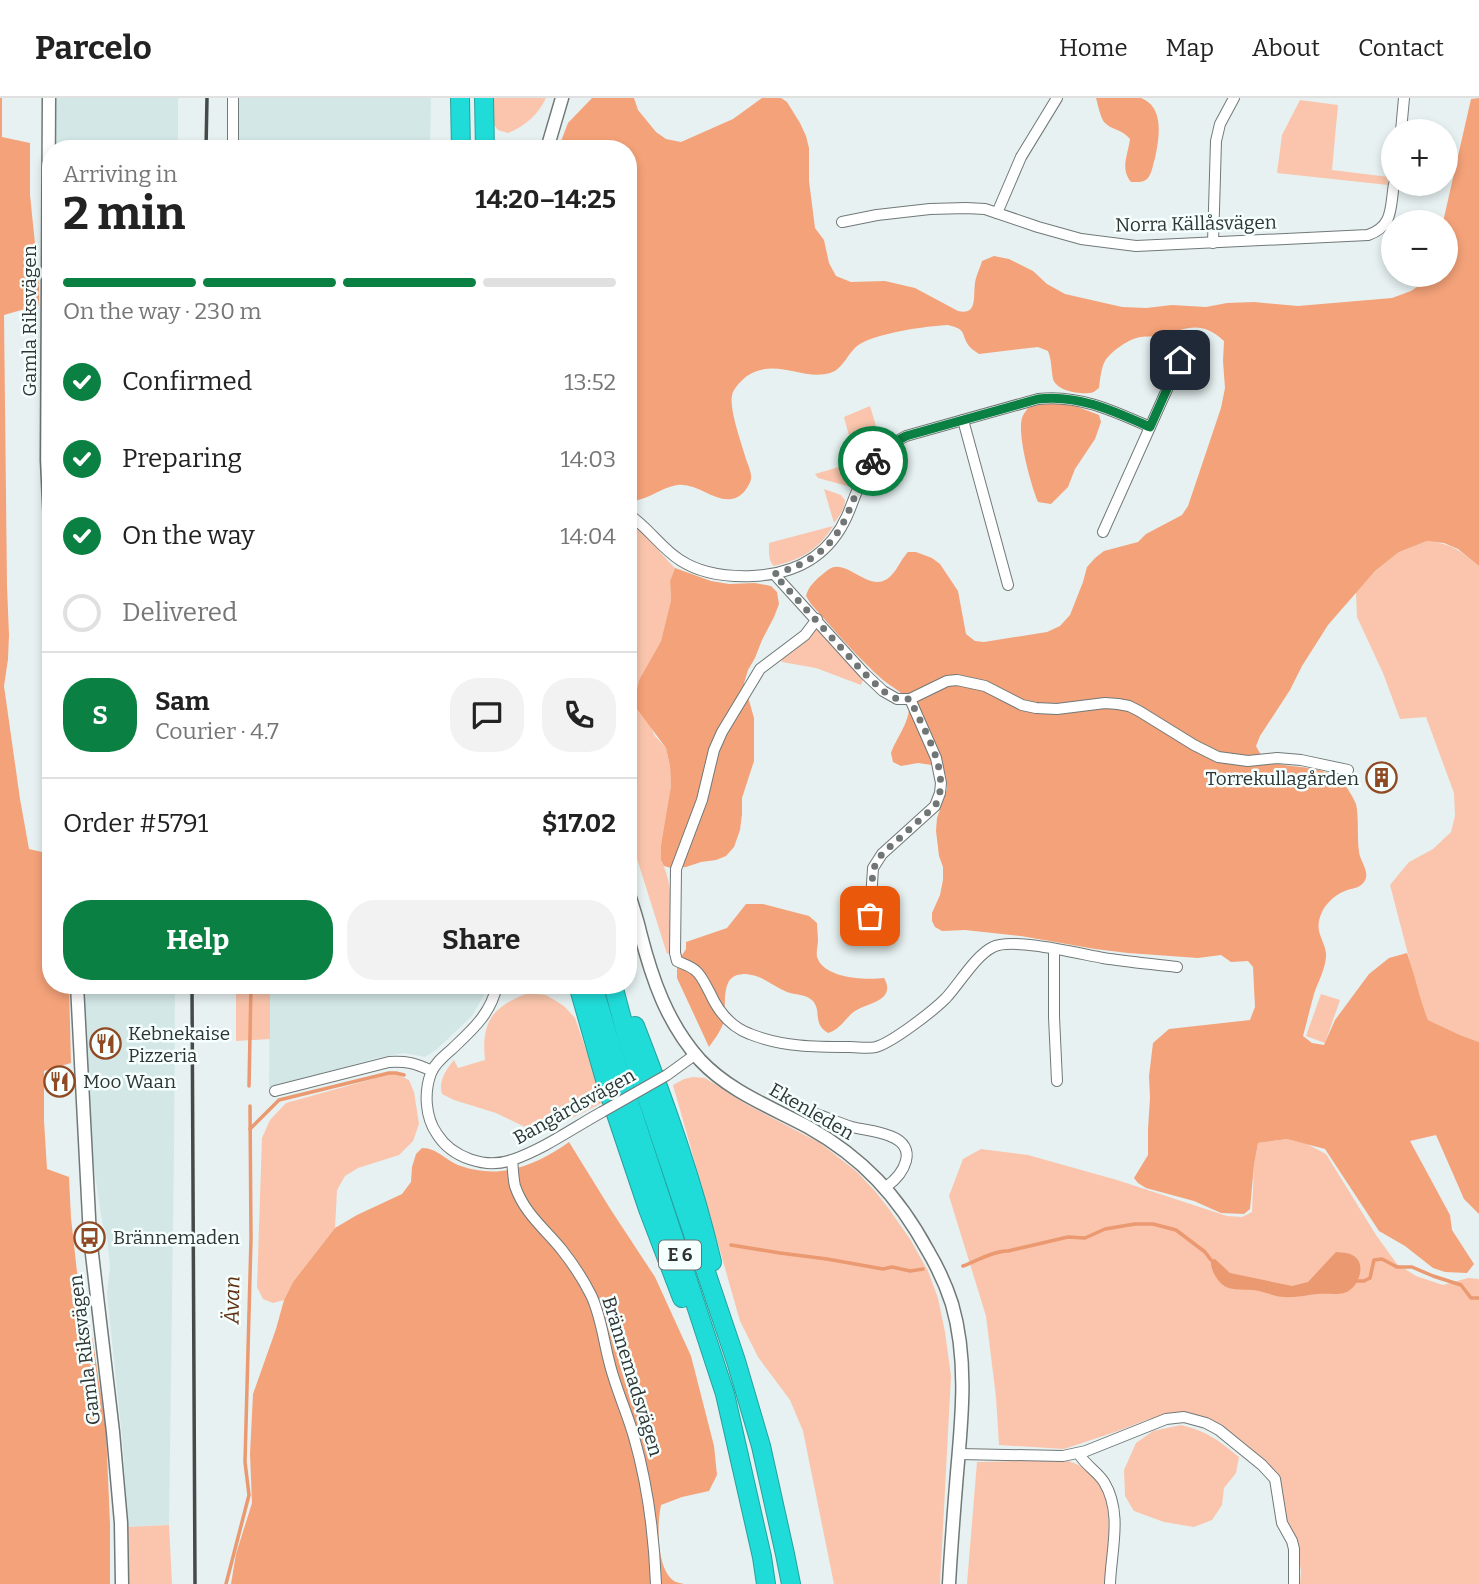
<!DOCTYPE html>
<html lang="en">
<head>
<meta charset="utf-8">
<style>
	:root { --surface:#fff; --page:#f2f2f2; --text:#222; --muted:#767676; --line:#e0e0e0; --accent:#0b8043 }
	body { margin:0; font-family:Bitter,serif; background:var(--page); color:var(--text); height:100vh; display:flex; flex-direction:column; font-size:26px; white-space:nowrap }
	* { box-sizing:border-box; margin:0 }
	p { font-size:23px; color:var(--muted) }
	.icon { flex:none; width:38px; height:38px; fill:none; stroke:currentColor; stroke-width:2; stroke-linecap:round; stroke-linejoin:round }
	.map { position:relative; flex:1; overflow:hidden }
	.side { position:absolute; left:42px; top:42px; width:595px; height:854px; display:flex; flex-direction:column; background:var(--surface); border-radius:28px; box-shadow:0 4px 10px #0003 }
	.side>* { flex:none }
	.fabs { position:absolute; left:1381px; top:21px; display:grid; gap:14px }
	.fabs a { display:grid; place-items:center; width:77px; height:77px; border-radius:50%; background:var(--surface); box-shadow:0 4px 10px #0003; font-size:35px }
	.pin { position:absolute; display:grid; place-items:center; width:60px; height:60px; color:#fff; margin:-30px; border-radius:14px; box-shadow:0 4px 10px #0006 }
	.courier { position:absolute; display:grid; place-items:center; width:70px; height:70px; margin:-35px; border:5px solid #0b8043; border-radius:50%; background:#fff; color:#222; box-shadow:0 2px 9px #0007 }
	.headline em { font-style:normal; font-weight:700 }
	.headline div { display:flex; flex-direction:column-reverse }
	.headline { display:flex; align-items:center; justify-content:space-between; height:119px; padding:0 21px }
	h1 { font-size:46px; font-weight:700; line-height:52px }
	.bar { display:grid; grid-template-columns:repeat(4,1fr); gap:10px 7px; align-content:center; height:84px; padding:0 21px }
	.bar i { height:9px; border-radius:5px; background:var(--line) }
	.bar .on { background:var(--accent) }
	.bar p { grid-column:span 4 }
	.line { display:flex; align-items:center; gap:18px; padding:0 21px; border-top:2px solid var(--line) }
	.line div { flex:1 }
	.round { display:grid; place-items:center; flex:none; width:74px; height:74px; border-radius:28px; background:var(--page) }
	ol { padding:0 21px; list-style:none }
	li { display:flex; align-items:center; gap:21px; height:77px }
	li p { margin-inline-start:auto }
	li .icon { padding:7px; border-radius:50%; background:var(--accent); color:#fff; stroke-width:4 }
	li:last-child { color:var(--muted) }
	li i { width:38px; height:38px; border:4px solid var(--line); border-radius:50% }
	.button { display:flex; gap:14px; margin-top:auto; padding:14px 21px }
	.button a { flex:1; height:80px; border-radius:28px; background:var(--accent); color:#fff; font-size:28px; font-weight:700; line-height:80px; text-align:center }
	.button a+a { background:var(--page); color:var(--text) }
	header { display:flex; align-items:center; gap:42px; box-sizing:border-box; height:98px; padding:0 35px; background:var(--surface); border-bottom:2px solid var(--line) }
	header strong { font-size:33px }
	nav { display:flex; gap:38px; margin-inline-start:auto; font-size:24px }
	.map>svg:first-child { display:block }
	.built { fill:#d3e7e6 }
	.green { fill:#fac5ac }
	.forest { fill:#f4a279 }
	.water { fill:#ea9970 }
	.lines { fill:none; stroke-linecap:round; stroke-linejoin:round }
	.stream { stroke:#ea9970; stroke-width:3.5 }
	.minor-casing { stroke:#707978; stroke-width:12 }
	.tertiary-casing { stroke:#707978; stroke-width:15 }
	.motorway-casing { stroke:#26a19e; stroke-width:20 }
	.minor { stroke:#fff; stroke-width:10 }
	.tertiary { stroke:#fff; stroke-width:12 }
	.motorway { stroke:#20dcd8; stroke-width:18 }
	.rail { stroke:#454a49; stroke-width:3.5 }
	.minor-bridge-casing { stroke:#707978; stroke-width:12; stroke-linecap:butt }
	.minor-bridge { stroke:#fff; stroke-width:10 }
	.done { stroke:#707676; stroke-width:7; stroke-dasharray:0 12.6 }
	.route { stroke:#0b8043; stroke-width:9 }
	.labels { text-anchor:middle; stroke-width:5; stroke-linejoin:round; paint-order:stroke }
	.shield { fill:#f4fffe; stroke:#6b7170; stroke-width:2 }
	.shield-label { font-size:18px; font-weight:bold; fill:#303433 }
	.street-label { font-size:19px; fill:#303433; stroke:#f4fffe }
	.poi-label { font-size:19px; fill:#303433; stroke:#f4fffe; text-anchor:start }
	.water-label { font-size:21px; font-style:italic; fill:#622f11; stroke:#f4fffe }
</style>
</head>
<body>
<header>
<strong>Parcelo</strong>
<nav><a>Home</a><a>Map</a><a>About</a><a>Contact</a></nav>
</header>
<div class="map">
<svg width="1479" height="1486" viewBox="0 0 1479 1486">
	<rect width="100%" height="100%" fill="#e7f1f1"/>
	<g class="built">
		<path d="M54 0H178V51H53Z"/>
		<path d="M238 0H431L430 51H239Z"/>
		<path d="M82 887H175L174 1055 169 1427 128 1429 123 1349 107 1196 110 1169 107 1139 102 1123 92 1057Z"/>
		<path d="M270 887H486L484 897 472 918 437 951 425 959 404 955 377 960 269 990Z"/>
	</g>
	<g class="green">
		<path d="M494 0H546C538 17 525 28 508 35L498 32 494 27Z"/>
		<path d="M1300 2 1338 7 1332 72 1389 79 1388 87 1277 75 1282 37Z"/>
		<path d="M870 308 881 344 863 365 851 389 818 380 815 376 856 364 844 319Z"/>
		<path d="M824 391 841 397 845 402C845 411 839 418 834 425Z"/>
		<path d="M628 423C647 435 659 455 675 470L670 483 671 502 661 543 639 582 636 596 655 638 666 650 670 668 671 688 661 762C675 789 671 824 671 854L667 856 634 751 628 726Z"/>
		<path d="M833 428C819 452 800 462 774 468 768 463 769 454 769 445Z"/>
		<path d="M1427 443C1453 446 1459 452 1479 468V944L1460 937 1428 922 1421 906 1390 787 1409 764 1433 751 1451 734 1455 718 1454 695 1426 619 1400 621 1383 575 1357 519 1356 494 1375 473 1399 454Z"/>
		<path d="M814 532H819L863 582 861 587 816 570 782 564 781 560 792 553Z"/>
		<path d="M236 887H270V941L236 943Z"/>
		<path d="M528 895 546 897 564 908 575 920 604 1004 548 1032 529 1031 496 1015 454 1002 442 996C438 983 446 972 454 962L458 970 485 962C481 924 492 909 528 895Z"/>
		<path d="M1321 896 1340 902 1325 945 1306 938Z"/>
		<path d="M394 975 409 982 414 994 419 1026 413 1043 399 1057 358 1070 345 1078 337 1092 335 1130 293 1184 284 1202 273 1205 263 1201 257 1189 262 1040 270 1022 286 1005Z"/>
		<path d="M693 979 705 980 746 1006 820 1045 856 1073 875 1093 889 1111 910 1141 928 1173 938 1200 945 1234 951 1278 940 1486H834L803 1333 790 1302 758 1259 740 1223 673 987 684 981Z"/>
		<path d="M1287 1041 1307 1046 1326 1056 1376 1137 1397 1166 1416 1178 1443 1187 1468 1180 1479 1181V1486H1300L1301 1473 1296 1444 1283 1421 1280 1383 1277 1377 1247 1349 1213 1324 1197 1317H1170L1149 1321 1118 1333 1064 1351 999 1347 996 1299 986 1218 949 1098 963 1061 981 1051 1028 1057 1117 1082 1227 1118 1242 1119 1252 1114 1254 1067 1258 1045Z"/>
		<path d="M1181 1327C1207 1333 1218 1342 1239 1359L1236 1375 1224 1390 1222 1407 1212 1422 1194 1429 1164 1424 1134 1413 1125 1398 1124 1372 1136 1345 1153 1333Z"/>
		<path d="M1063 1362C1124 1374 1107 1440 1106 1486H967L977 1364Z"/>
		<path d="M169 1427 172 1486H129L128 1429Z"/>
	</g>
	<g class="forest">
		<path d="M0 0H2V39L30 45V97L39 184V207L4 217 7 488 9 537 8 561 4 588 20 701 29 751 51 756V887H69L71 965 44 973V1023L47 1071 69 1079 71 1120 77 1174 93 1243 106 1333 110 1426V1486H0Z"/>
		<path d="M592 0H634L638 12 656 34 666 41 681 44 733 21 762 0H781L787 4 800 25 806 38 809 50V83L815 130 824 142 829 165 836 178 851 184 885 183 915 190 958 213C978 218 973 198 975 185 976 178 980 170 982 163L994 158 1009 161 1033 173 1047 186 1065 196 1122 209 1146 210 1172 207 1206 209 1227 205 1254 204 1298 208 1392 200 1411 193 1426 183 1429 177H1446V124H1443L1471 1 1479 0V468L1458 451 1444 445 1427 443 1399 454 1375 473 1328 527 1302 568 1290 592 1260 638 1256 648C1257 650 1261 657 1262 658 1277 673 1315 664 1338 680 1345 685 1352 697 1356 706 1359 718 1357 740 1359 754 1360 763 1371 775 1364 784 1359 791 1351 790 1345 793 1334 797 1323 808 1320 819 1315 835 1324 841 1326 855 1327 868 1318 884 1314 896 1310 910 1307 924 1303 938L1312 945 1324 947 1335 922 1369 876 1389 860 1407 855C1415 877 1419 900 1428 922L1460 937 1479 944V1116L1464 1101 1436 1037 1410 1043 1450 1117 1452 1132 1474 1166 1467 1175 1445 1174 1433 1170 1405 1148 1379 1133 1325 1051 1287 1041 1258 1045 1254 1067 1250 1111 1244 1116 1221 1115 1194 1103 1146 1090 1138 1085 1134 1080 1148 1057V1031L1150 1000 1149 978 1153 945 1169 931 1250 922 1255 909 1253 869 1248 863 1231 864 1221 857 1198 860 1128 855 1095 851 1021 838 965 832 942 833 935 829 932 823V815L940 797 943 782V769L939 758 936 733 937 720 947 691 946 678 942 671 932 667 918 665 901 668 893 664 891 655C896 640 913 620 908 604 905 595 890 588 883 582 857 559 834 532 811 506L806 498C808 490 812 486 818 480 822 477 827 472 831 470 847 463 865 489 883 483 895 479 900 462 908 454H916L932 460 940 466 958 493 966 536 975 543 984 544 1047 534 1060 528 1070 517 1083 484 1087 469 1095 460 1104 453 1138 444 1146 436 1182 417 1188 408 1221 310 1225 290 1223 263 1224 243C1199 220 1186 232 1158 238 1152 239 1146 238 1141 239 1130 240 1111 253 1105 263 1101 270 1100 282 1099 290 1095 293 1093 295 1089 295 1078 296 1057 293 1053 281 1051 272 1052 263 1048 253L1038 249 979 256C975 253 971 251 969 248 960 235 968 232 948 227 926 228 878 235 860 246 848 253 844 271 830 275 802 283 776 259 747 278 742 282 736 288 733 294 727 307 742 346 746 361 748 367 752 375 751 381 750 386 746 392 743 395 723 414 700 384 678 387 661 389 646 404 628 403V51H558L568 25Z"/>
		<path d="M1096 0C1106 0 1133 0 1141 0 1165 9 1159 41 1155 60 1153 66 1152 76 1147 81 1143 85 1137 84 1131 84 1120 70 1128 57 1130 41 1122 31 1111 32 1104 24 1100 18 1098 7 1096 0Z"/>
		<path d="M1061 305 1078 309 1099 317 1101 324 1095 341 1075 371 1068 389 1051 406 1038 404C1031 387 1017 337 1022 320 1023 316 1026 313 1028 310L1041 306Z"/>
		<path d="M675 470 711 483 729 486 755 485 771 488 777 494 779 506 774 519 762 542 755 560 748 572 744 585 754 620V663L742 700V716L740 732 734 749 726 758 716 762 701 764 686 769 671 770 664 768 661 762V748L671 688 670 668 666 650 637 611 636 596 639 582 661 543 671 502 670 483Z"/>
		<path d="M746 806H763L809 818 817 825C817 831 818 837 818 842 818 847 816 854 817 859 824 881 866 882 884 880 887 885 889 891 885 897 879 905 864 907 855 913 845 920 841 931 828 935 812 925 822 914 813 903 806 896 795 897 787 894 771 887 761 876 743 876 736 877 733 878 729 883 722 895 727 913 723 926 720 934 714 942 709 949L677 880V865L686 851V844L727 830Z"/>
		<path d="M569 1044 611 1112 655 1179 691 1258 714 1348 717 1377 709 1393 682 1399 661 1407C657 1426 656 1470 674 1483 676 1484 683 1486 685 1486H231L236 1456 252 1405 250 1356 253 1296 276 1231 284 1202 293 1184 335 1130 357 1117 402 1096 411 1084 412 1069 416 1056 422 1050C438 1050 447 1064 461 1068 500 1082 537 1067 569 1044Z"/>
	</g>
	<path class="water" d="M1336 1154C1341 1155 1347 1154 1352 1157 1368 1164 1359 1191 1344 1195 1336 1197 1326 1195 1317 1196 1307 1197 1295 1200 1285 1199 1274 1199 1264 1193 1253 1192 1244 1191 1235 1193 1226 1189 1217 1184 1210 1171 1211 1162L1215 1161 1230 1175 1292 1188 1308 1184Z"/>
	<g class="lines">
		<g class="stream">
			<path d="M526 51V50"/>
			<path d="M249 988 251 887"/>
			<path d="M250 1031 279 1002 389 975H396L404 977"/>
			<path d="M731 1147 780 1155 827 1161 883 1171 892 1169 910 1173 923 1171"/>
			<path d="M963 1168C976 1163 996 1152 1008 1153L1068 1139 1085 1140 1105 1131 1135 1126H1153L1176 1132 1205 1154 1211 1162"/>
			<path d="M1357 1183H1364L1370 1180 1374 1162 1382 1161 1397 1169H1412L1433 1178 1461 1187 1471 1200H1479"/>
			<path d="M226 1486 249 1397 245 1364 251 1141 250 1008"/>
		</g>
		<defs>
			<g id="minor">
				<path d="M1401 33 1404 0"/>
				<path d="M233 51V0"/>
				<path d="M997 115 1021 59 1057 0"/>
				<path d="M842 124 877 117 930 111 966 110 985 111 1038 129 1081 141 1136 148 1368 137C1394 128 1390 109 1394 86"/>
				<path d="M1213 145 1216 43 1220 26 1234 0"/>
				<path d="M963 322 1008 487"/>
				<path d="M628 416C648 429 661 450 680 462 701 476 729 479 753 478 796 476 829 458 847 418 855 400 860 380 872 364 881 352 892 345 906 338L1038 301C1078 296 1114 313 1150 329"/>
				<path d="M1103 434 1190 240"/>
				<path d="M774 476 864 575 883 593 897 601H910L947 583 957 582 985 588 1022 607 1036 610 1057 611 1105 605 1118 606 1129 608 1139 613 1194 647 1218 659 1248 663 1277 660 1301 662 1348 672"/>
				<path d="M817 521 805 537 760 571 722 634 714 652 702 702 676 771 675 855 677 863C683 866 691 868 696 873 702 878 706 888 710 895 718 913 731 929 750 936 783 949 815 949 850 949 858 949 868 951 876 949 893 944 933 913 946 900 959 886 976 857 993 849 1012 839 1080 856 1103 860 1128 864 1153 866 1177 869"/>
				<path d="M869 834 873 770 882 756 935 708 940 695 941 685 936 660 910 601"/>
				<path d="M1054 851V919L1057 983"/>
				<path d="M497 887C491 916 472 932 452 951 444 958 435 965 431 975 424 994 425 1019 437 1036 452 1060 486 1071 512 1062 544 1051 573 1030 602 1014"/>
				<path d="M667 977 696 956"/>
				<path d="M275 993 389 964C407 963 415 965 432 973"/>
				<path d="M810 1014C824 1018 838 1025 852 1029 864 1032 878 1033 890 1038 920 1049 904 1076 886 1089"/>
				<path d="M512 1062C513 1070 513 1080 515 1088 524 1115 545 1131 562 1152 573 1166 583 1181 591 1197 601 1218 603 1240 609 1263 615 1289 627 1314 634 1339 648 1388 654 1435 656 1486"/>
				<path d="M959 1356 1063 1358 1086 1353 1166 1321 1184 1319 1206 1325 1219 1332 1262 1367 1275 1381 1282 1425 1292 1443 1294 1451V1486"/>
				<path d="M1079 1356C1085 1367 1097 1373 1104 1384 1123 1415 1111 1453 1110 1486"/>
			</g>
			<g id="tertiary">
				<path d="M49 0 47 362 51 446"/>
				<path d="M547 51 562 0"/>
				<path d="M628 793C632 807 637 820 640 834 652 881 667 925 700 962 730 994 771 1009 808 1029 863 1060 898 1098 928 1153 938 1170 946 1187 952 1206 968 1261 962 1319 957 1375 954 1412 951 1449 949 1486"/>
				<path d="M77 887 90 1139 113 1334 121 1425 122 1486"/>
			</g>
			<g id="motorway">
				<path d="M460 0 461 51"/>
				<path d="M484 0 485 51"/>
				<path d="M578 887 608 992 648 1111 682 1200"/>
				<path d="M593 887 610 945 725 1296 762 1459 766 1486"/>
				<path d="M613 887 627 940 736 1263 761 1348 785 1456 791 1486"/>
				<path d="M635 928C665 1005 693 1083 712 1164"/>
			</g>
		</defs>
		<use href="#minor" class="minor-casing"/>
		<use href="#tertiary" class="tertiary-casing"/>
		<use href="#motorway" class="motorway-casing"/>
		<use href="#minor" class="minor"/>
		<use href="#tertiary" class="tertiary"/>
		<use href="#motorway" class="motorway"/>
		<g class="rail">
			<path d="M206 51 207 0"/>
			<path d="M192 887 195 1486"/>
		</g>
		<defs>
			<path id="minor-bridge" d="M602 1014 667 977"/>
		</defs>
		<use href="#minor-bridge" class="minor-bridge-casing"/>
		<use href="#minor-bridge" class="minor-bridge"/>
	</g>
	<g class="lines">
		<path class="done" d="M870 818 873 771 882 756 935 708C953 676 923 631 910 601H897L883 593 864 575 774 476C809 466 832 451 847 417 855 399 861 380 873 363"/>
		<path class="route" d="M873 363 891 346 906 338 1038 301C1078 296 1114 313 1150 329L1180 262"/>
	</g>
	<defs>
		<symbol id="building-ring" viewBox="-11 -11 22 22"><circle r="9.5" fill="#f4fffe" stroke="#904a23" stroke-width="1.5"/><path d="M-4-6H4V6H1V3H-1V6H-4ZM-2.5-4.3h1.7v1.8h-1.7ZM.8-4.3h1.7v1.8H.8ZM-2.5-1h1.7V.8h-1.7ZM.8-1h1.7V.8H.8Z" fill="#904a23"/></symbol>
		<symbol id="restaurant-ring" viewBox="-11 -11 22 22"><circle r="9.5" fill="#f4fffe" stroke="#904a23" stroke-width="1.5"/><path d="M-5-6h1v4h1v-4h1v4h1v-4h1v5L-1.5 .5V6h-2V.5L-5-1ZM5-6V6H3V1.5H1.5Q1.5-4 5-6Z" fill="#904a23"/></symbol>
		<symbol id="bus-ring" viewBox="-11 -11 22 22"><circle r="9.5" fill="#f4fffe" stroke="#904a23" stroke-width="1.5"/><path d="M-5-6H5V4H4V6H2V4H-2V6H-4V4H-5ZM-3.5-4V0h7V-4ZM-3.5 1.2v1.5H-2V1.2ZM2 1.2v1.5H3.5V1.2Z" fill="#904a23"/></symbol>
	</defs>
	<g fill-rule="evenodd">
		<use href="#building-ring" x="1364" y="662" width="35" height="35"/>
		<use href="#restaurant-ring" x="88" y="928" width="35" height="35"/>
		<use href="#restaurant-ring" x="42" y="966" width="35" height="35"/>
		<use href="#bus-ring" x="72" y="1122" width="35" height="35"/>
	</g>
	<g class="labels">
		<rect class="shield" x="659" y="1142.5" width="42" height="29" rx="5"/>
		<g class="shield-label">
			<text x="680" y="1163">E 6</text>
		</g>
		<g class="street-label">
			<text transform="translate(1196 125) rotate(-1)" y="7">Norra Källåsvägen</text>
			<text transform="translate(29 223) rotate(-90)" y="7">Gamla Riksvägen</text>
			<text transform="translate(574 1008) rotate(-29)" y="7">Bangårdsvägen</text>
			<text transform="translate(812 1013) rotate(30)" y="7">Ekenleden</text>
			<text transform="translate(84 1252) rotate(-97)" y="7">Gamla Riksvägen</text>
			<text transform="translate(633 1278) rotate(73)" y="7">Brännemadsvägen</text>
		</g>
		<g class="poi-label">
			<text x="1359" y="687" text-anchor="end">Torrekullagården</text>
			<text x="128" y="942">Kebnekaise<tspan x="128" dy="22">Pizzeria</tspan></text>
			<text x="83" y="990">Moo Waan</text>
			<text x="113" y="1146">Brännemaden</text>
		</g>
		<g class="water-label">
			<text transform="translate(232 1202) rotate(-89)" y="7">Ävan</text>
		</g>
	</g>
</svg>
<div class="fabs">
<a>+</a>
<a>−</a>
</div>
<div class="pin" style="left:870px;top:818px;background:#ea580c"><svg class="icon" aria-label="bag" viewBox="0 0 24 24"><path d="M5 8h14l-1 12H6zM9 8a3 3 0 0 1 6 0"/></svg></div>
<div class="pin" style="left:1180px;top:262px;background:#1f2937"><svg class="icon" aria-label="home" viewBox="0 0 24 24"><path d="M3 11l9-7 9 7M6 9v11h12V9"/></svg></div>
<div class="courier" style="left:873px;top:363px"><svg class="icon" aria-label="bike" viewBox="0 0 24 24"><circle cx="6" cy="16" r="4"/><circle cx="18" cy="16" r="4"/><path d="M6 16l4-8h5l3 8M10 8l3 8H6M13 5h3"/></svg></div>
<section class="side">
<div class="headline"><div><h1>2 min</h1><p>Arriving in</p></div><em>14:20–14:25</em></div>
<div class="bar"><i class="on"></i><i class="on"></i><i class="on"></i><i></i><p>On the way · 230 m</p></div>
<ol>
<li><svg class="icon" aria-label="check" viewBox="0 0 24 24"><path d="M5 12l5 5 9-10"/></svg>Confirmed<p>13:52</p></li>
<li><svg class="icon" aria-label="check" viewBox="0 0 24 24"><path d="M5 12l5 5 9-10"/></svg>Preparing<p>14:03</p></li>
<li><svg class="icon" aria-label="check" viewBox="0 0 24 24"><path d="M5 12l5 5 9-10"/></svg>On the way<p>14:04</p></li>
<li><i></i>Delivered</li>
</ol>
<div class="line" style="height:126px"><b class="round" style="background:var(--accent);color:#fff">S</b><div><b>Sam</b><p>Courier · 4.7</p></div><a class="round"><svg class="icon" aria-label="chat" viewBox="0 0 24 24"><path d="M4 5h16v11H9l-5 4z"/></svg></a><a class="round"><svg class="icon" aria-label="phone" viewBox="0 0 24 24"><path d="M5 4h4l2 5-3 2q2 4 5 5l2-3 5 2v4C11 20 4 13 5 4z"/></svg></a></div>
<div class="line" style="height:91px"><div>Order #5791</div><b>$17.02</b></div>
<div class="button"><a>Help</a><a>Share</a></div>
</section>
</div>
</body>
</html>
